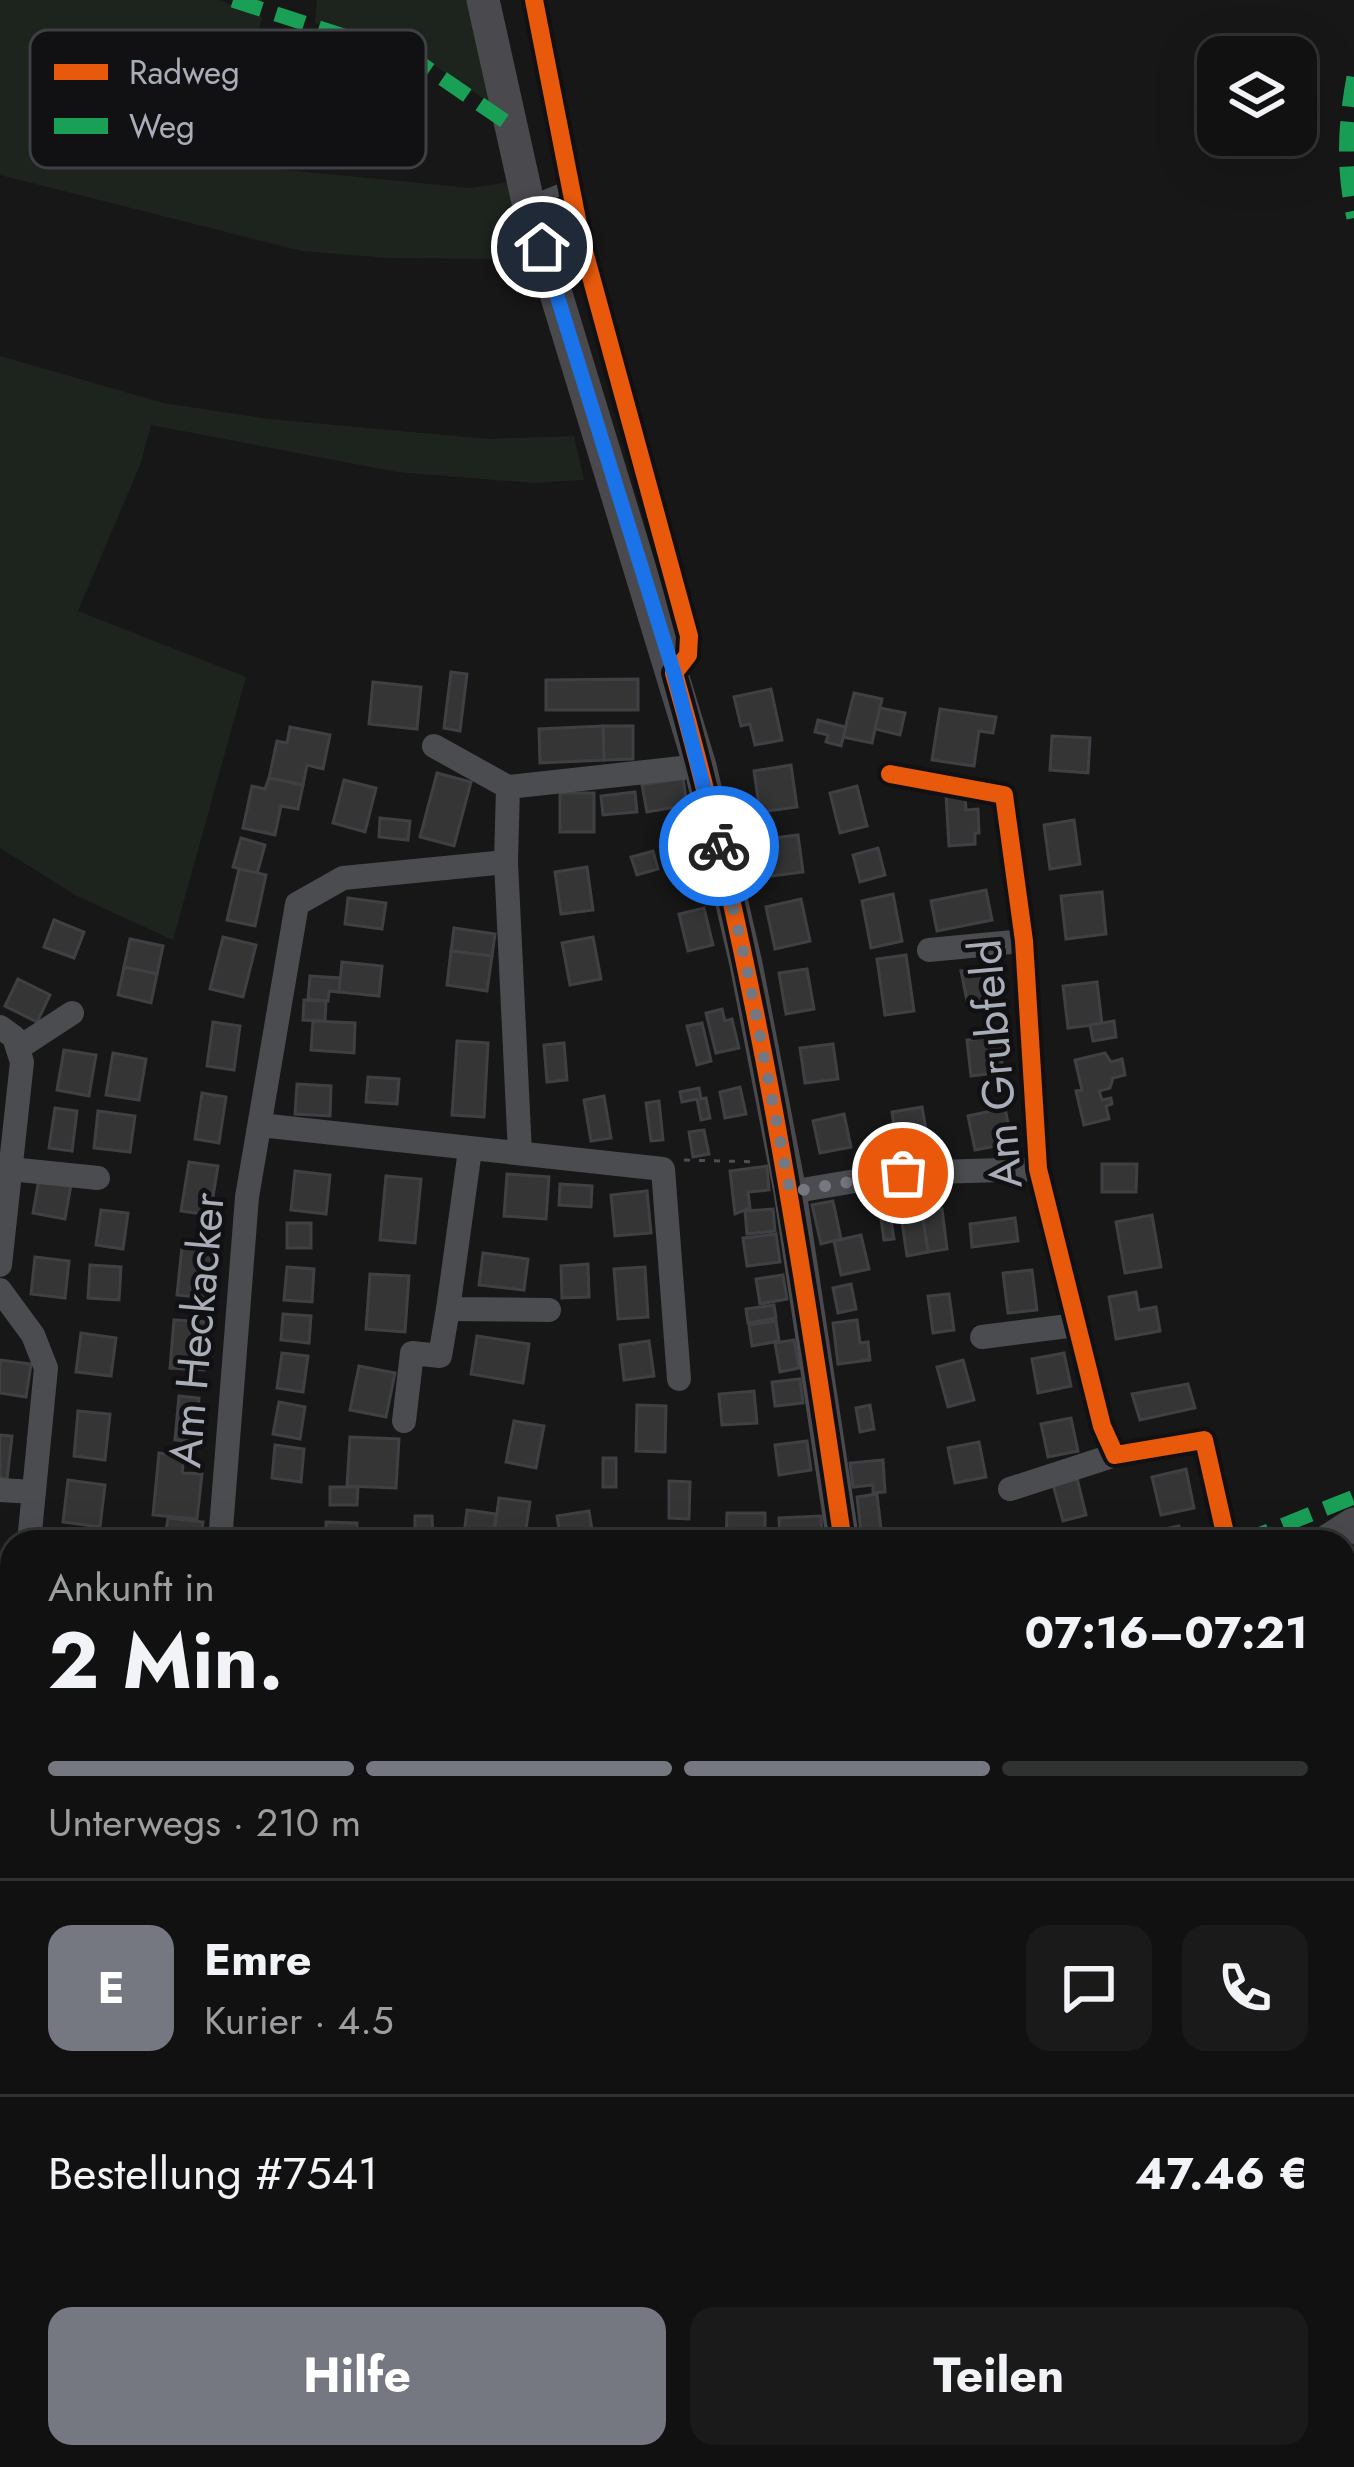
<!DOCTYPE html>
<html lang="de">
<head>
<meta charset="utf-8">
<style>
	:root { --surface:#111; --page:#1a1a1a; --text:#f1f3f6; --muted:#9c9d9f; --line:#303131; --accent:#757880 }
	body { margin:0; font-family:Jost,sans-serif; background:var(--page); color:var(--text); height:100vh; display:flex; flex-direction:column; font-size:45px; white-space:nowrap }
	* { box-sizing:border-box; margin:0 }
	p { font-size:39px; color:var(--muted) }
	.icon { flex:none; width:66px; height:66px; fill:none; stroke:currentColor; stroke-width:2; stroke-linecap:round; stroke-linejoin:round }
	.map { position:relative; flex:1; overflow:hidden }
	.panel { position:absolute; left:0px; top:1530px; width:1356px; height:939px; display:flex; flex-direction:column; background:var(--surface); border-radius:36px 36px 0 0; box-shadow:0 12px 48px #0002,0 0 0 3px var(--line) }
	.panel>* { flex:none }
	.fabs { position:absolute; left:1197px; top:36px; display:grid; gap:24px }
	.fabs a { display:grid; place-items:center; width:120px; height:120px; border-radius:24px; background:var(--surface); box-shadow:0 12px 48px #0002,0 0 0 3px var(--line); font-size:60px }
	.pin { position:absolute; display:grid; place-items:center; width:102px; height:102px; color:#fff; margin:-51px; border:6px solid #fff; border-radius:50%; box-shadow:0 3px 12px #0007 }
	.courier { position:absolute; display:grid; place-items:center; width:120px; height:120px; margin:-60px; border:9px solid #1a73e8; border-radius:50%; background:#fff; color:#222; box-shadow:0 3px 15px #0007 }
	.overview em { font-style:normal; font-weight:700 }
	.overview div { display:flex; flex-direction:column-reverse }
	.overview { display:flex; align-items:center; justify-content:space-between; height:204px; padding:0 48px }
	h1 { font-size:78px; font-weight:700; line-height:90px }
	.bar { display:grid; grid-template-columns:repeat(4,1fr); gap:18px 12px; align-content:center; height:144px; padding:0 48px }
	.bar i { height:15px; border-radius:9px; background:var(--line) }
	.bar .current { background:var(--accent) }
	.bar p { grid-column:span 4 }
	.line { display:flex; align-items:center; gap:30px; padding:0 48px; border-top:3px solid var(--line) }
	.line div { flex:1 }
	.round { display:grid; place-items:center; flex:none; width:126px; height:126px; border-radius:24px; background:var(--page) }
	.cta { display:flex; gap:24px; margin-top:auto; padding:24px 48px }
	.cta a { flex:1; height:138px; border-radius:24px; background:var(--accent); color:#fff; font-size:48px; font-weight:700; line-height:138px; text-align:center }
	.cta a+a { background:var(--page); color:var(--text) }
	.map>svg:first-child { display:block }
	.green { fill:#1d241e }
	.building { fill:#353536; stroke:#3f4043; stroke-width:3 }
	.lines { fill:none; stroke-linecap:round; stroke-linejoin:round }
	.path { stroke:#4d4e52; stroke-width:3; stroke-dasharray:6 9; stroke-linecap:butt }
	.lane { stroke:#4b4c50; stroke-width:12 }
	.street { stroke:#4b4c50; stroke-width:24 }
	.secondary { stroke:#4a4a4e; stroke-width:33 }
	.quiet { stroke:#1a9f57; stroke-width:15; stroke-dasharray:30 15; stroke-linecap:butt }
	.cycleway-casing { stroke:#111113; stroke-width:26 }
	.cycleway { stroke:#e8590c; stroke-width:18 }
	.done { stroke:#757880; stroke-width:12; stroke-dasharray:0 21.6 }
	.route { stroke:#1a73e8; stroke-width:15 }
	.labels { text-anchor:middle; stroke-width:9; stroke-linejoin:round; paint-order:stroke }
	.street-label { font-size:45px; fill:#a8adb8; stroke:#111113 }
	.key { fill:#111113; stroke:#3e4045; stroke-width:3 }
	.key-label { font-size:33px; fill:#a8adb8 }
</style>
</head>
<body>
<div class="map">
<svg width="1354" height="2467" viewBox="0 0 1354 2467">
	<rect width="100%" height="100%" fill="#171717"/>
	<g class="green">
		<path d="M0 0H219L262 17 226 164 471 188 515 181V263L504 259 388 258 302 251 0 175Z"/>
		<path d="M317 0H474L501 110 417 54 315 23Z"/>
		<path d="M0 356 163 403 269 419 488 439 574 436 584 480 532 483 397 472 151 425 140 465 78 611 246 677 173 940 77 896 0 848Z"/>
	</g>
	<g class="building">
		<path d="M451 672 467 674 460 731 444 728Z"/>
		<path d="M638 679V710H546V680Z"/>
		<path d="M373 682 421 687 417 729 369 724Z"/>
		<path d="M771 689 782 740 755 745 750 724 741 726 734 697Z"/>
		<path d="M854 693 882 699 872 743 843 737Z"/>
		<path d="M880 708 905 713 900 735 875 729Z"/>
		<path d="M940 709 996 717 993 733 979 731 974 766 932 760Z"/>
		<path d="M818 720 846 727 841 746 826 742 828 735 815 732Z"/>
		<path d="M603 726H633V759L604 760Z"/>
		<path d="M603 726 604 760 540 763 539 729Z"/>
		<path d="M290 727 330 735 323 769 307 765 303 785 269 778 277 741 287 743Z"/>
		<path d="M1052 736 1090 738 1088 773 1050 770Z"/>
		<path d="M791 765 797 807 760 812 754 771Z"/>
		<path d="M437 773 471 782 454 846 420 837Z"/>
		<path d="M269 778 303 785 298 809 281 806 275 835 243 828 252 786 265 789Z"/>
		<path d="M683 778 687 805 647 812 642 785Z"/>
		<path d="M344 780 376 788 365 832 333 823Z"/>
		<path d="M857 786 867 826 840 833 830 793Z"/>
		<path d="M635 792 637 812 603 815 601 796Z"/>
		<rect x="560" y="793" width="34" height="39"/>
		<path d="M965 794 966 810 978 809 979 833H975V844L949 846 946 795Z"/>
		<path d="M380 818 410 821 408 840 379 837Z"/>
		<path d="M1074 820 1080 864 1050 869 1044 825Z"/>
		<path d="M798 835 803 872 771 876 766 839Z"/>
		<path d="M241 838 265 845 257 874 233 867Z"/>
		<path d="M878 848 885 875 860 882 853 855Z"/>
		<path d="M653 851 658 869 637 875 631 857Z"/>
		<path d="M587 867 593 910 561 914 555 872Z"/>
		<path d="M239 869 266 875 255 926 227 920Z"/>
		<path d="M986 890 992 920 937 931 931 901Z"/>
		<path d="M1102 892 1106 934 1066 939 1061 896Z"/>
		<path d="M893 894 902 941 871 948 862 901Z"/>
		<path d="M348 898 386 903 382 929 345 924Z"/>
		<path d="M801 899 810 941 775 949 766 907Z"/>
		<path d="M704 908 713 945 688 951 679 914Z"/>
		<path d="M54 920 84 932 74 958 44 947Z"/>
		<path d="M454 928 495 934 492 956 451 951Z"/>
		<path d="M223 937 256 945 243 997 210 989Z"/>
		<path d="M593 937 601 979 570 985 562 943Z"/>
		<path d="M130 939 163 946 157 974 124 967Z"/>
		<path d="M451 951 492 956 487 991 447 985Z"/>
		<path d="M906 955 914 1011 885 1015 877 959Z"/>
		<path d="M342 962 382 966 379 996 339 992Z"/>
		<path d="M991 965 998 999 968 1006 961 971Z"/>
		<path d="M124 967 157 974 151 1003 118 995Z"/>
		<path d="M807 969 814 1009 786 1014 779 973Z"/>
		<path d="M310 976 340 978 339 992 329 991 328 1001 308 999Z"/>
		<path d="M18 979 50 995 37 1022 5 1006Z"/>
		<path d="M1097 982 1102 1024 1068 1028 1063 986Z"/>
		<path d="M304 1000 326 1001 325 1021 303 1020Z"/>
		<path d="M722 1009 725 1021 732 1019 739 1048 716 1053 706 1013Z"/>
		<path d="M313 1021 355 1023 354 1053 311 1050Z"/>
		<path d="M1114 1021 1116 1037 1093 1041 1090 1025Z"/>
		<path d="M213 1022 240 1026 234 1070 207 1066Z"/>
		<path d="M702 1023 711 1061 697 1065 687 1026Z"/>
		<path d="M999 1036 1003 1072 971 1076 967 1040Z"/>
		<path d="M457 1041 488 1043 484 1117 452 1115Z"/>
		<path d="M564 1043 567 1080 547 1082 544 1045Z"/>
		<path d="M833 1044 838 1079 805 1083 800 1048Z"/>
		<path d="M64 1050 96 1055 89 1096 57 1090Z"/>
		<path d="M113 1053 146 1059 139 1100 106 1095Z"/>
		<path d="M1105 1053 1111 1062 1122 1059 1125 1075 1113 1078 1110 1088 1099 1091 1102 1100 1111 1098 1112 1104 1106 1106 1109 1119 1084 1125 1076 1091 1082 1090 1075 1060Z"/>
		<path d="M368 1077 399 1079 397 1104 366 1102Z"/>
		<path d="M297 1084 331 1086 330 1116 295 1114Z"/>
		<path d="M740 1087 746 1114 725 1118 720 1092Z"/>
		<path d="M699 1088 701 1099 706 1098 710 1118 701 1120 697 1099 682 1102 680 1092Z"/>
		<path d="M202 1093 226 1097 219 1143 195 1139Z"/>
		<path d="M604 1096 611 1138 591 1141 584 1100Z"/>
		<path d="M659 1101 663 1140 651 1141 646 1103Z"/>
		<path d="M922 1107 928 1141 897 1146 892 1112Z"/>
		<path d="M55 1108 77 1111 72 1151 49 1148Z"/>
		<path d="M1005 1108 1012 1143 975 1150 968 1116Z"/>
		<path d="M98 1111 135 1116 130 1152 94 1148Z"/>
		<path d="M844 1114 851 1147 820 1153 813 1121Z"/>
		<path d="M704 1130 709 1154 693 1157 689 1132Z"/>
		<path d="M189 1162 218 1166 210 1215 181 1211Z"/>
		<path d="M1102 1164H1137L1136 1192H1102Z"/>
		<path d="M767 1166 769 1190 748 1192 750 1208 735 1214 730 1171Z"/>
		<path d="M295 1171 330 1175 326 1214 291 1210Z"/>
		<path d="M507 1174 549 1177 546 1219 504 1216Z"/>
		<path d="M386 1176 421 1179 415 1243 380 1240Z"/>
		<path d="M39 1179 71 1185 65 1219 33 1213Z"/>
		<path d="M560 1184 592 1186 591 1207 559 1205Z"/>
		<path d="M647 1191 651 1233 615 1236 611 1195Z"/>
		<path d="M887 1196 894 1239 884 1240 878 1198Z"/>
		<path d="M833 1201 841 1239 821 1244 812 1205Z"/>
		<path d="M773 1209 775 1231 747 1234 745 1211Z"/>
		<path d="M942 1209 947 1249 928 1252 922 1212Z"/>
		<path d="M101 1210 128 1213 123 1249 96 1245Z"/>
		<path d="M922 1212 928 1252 907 1256 901 1215Z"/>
		<path d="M1152 1215 1161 1267 1125 1273 1116 1222Z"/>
		<path d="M1015 1218 1018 1241 972 1247 970 1224Z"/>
		<rect x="287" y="1223" width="24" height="25"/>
		<path d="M776 1234 780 1262 747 1266 743 1238Z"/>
		<path d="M861 1235 869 1269 841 1275 834 1241Z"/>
		<path d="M182 1247 212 1250 207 1298 177 1295Z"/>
		<path d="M483 1253 528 1259 524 1290 479 1285Z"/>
		<path d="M35 1257 69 1261 65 1298 31 1294Z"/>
		<path d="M588 1264 589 1297 562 1298 561 1266Z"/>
		<path d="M90 1265 121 1267 119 1300 88 1298Z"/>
		<path d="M287 1267 314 1269 312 1302 284 1300Z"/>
		<path d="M645 1267 648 1317 618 1319 614 1269Z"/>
		<path d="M1032 1270 1037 1310 1008 1313 1003 1273Z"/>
		<path d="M370 1274 409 1276 405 1332 366 1329Z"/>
		<path d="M783 1275 787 1299 760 1304 756 1279Z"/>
		<path d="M851 1284 856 1309 838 1313 833 1288Z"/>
		<path d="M1136 1292 1139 1310 1156 1307 1160 1331 1116 1339 1109 1297Z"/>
		<path d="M949 1294 954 1330 933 1333 928 1296Z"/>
		<path d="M774 1305 776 1318 748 1323 746 1309Z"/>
		<path d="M283 1314 311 1316 309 1343 281 1340Z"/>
		<path d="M174 1320 208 1322 204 1370 170 1368Z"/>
		<path d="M857 1320 860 1343 868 1342 870 1360 838 1364 833 1323Z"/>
		<path d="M776 1321 779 1341 752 1346 749 1325Z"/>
		<path d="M81 1333 116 1338 111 1376 76 1372Z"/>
		<path d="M477 1336 529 1344 523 1383 471 1374Z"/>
		<path d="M794 1340 799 1368 780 1372 775 1343Z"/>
		<path d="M649 1341 654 1376 624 1380 620 1345Z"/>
		<path d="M282 1353 308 1356 303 1392 277 1388Z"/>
		<path d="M1064 1353 1071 1386 1038 1393 1032 1359Z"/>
		<path d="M0 1360 31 1364 26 1397 0 1393Z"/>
		<path d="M963 1360 974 1400 948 1407 937 1367Z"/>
		<path d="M359 1366 395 1373 386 1417 350 1410Z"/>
		<path d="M800 1379 803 1403 775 1406 772 1382Z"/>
		<path d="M1188 1384 1195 1408 1140 1420 1132 1394Z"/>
		<path d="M754 1391 757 1423 722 1425 719 1394Z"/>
		<path d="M179 1396 199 1398 195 1442 175 1440Z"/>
		<path d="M279 1402 305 1407 300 1439 273 1434Z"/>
		<path d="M637 1405 666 1406 665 1452 636 1451Z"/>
		<path d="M870 1405 874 1429 860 1432 856 1408Z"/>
		<path d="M78 1411 110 1414 105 1460 74 1456Z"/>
		<path d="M1071 1418 1078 1451 1048 1457 1041 1424Z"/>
		<path d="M514 1421 544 1426 536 1468 506 1462Z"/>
		<path d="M0 1435 12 1436 7 1479 0 1478Z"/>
		<path d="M350 1437 399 1439 396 1488 347 1486Z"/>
		<path d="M807 1441 811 1470 779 1475 775 1445Z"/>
		<path d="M979 1442 986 1477 955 1483 948 1448Z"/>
		<path d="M275 1445 304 1449 301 1482 272 1478Z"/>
		<path d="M159 1453 184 1456 182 1473 202 1474 197 1519 153 1515Z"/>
		<rect x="603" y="1458" width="13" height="29"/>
		<path d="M883 1460 885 1492 873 1493V1485L853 1487 850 1463Z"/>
		<path d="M1186 1469 1194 1508 1161 1515 1152 1477Z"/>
		<path d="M1077 1478 1086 1515 1063 1521 1053 1484Z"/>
		<path d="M68 1480 105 1485 100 1527 63 1522Z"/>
		<path d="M669 1481 690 1482 689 1519 669 1518Z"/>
		<path d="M330 1487H358L357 1505H330Z"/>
		<path d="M877 1494 882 1538 862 1541 857 1497Z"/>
		<path d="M499 1498 530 1502 524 1542H493Z"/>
		<path d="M467 1510 496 1514 493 1542H463Z"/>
		<path d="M589 1511 593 1536 561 1541 557 1516Z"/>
		<path d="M727 1513H765V1542H726Z"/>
		<path d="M415 1516H432L433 1542H415Z"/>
		<path d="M821 1516 822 1540 780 1542 779 1518Z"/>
		<path d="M168 1518 203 1522 201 1535 166 1531Z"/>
		<path d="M326 1522 357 1523 356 1542 326 1540Z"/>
		<path d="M1179 1526 1182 1542H1124L1160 1535 1159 1530Z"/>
		<path d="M606 1531 649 1536 648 1542H605Z"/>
		<path d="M1344 2334 1354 2335V2374L1344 2373Z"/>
		<path d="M796 2457H837L841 2458 840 2467H794Z"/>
		<path d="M871 2457H916L915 2467H870Z"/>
		<path d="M1113 2457V2467H1064L1063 2459Z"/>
	</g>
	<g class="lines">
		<g class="path">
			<path d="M684 1160 759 1162"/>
			<path d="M0 1740 10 1708 2 1699"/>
			<path d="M0 1749 4 1760 0 1775"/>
			<path d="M1292 2457V2462L1321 2467"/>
		</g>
		<g class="lane">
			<path d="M529 202 572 185 534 0"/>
			<path d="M0 1684 9 1673 12 1658"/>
		</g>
		<g class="street">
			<path d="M434 746 508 787"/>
			<path d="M890 774 1004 795 1024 941 1038 1169 1102 1426 1115 1455 1204 1440 1227 1542"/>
			<path d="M929 950 1024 941"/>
			<path d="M0 1027 14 1037 22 1062 0 1265"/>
			<path d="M20 1047 72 1013"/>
			<path d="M260 1125 663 1169 679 1379"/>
			<path d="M470 1150 448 1309 549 1310"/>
			<path d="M520 1153 506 862 508 787 700 766"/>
			<path d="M10 1169 98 1178"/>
			<path d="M790 1192 903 1173 1038 1169"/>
			<path d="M0 1290 33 1335 46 1368 29 1542"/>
			<path d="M982 1337 1076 1325"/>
			<path d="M404 1421 412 1353 440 1356 448 1309"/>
			<path d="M1010 1489 1115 1455"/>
			<path d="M0 1490 34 1492"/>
			<path d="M220 1542 247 1197 297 904 343 878 506 862"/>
			<path d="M1344 2262 1354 2263"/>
		</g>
		<g class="secondary">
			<path d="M483 0 528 202 700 766 746 964 790 1192 843 1542"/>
			<path d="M1326 1542 1354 1524"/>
			<path d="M0 1611 12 1614"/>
			<path d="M1032 2457 1038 2467"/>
			<path d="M859 2467 860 2457"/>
		</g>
		<g class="quiet">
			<path d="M233 0 414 59 512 126"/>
			<path d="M1354 77C1345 126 1343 168 1354 218"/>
			<path d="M1241 1542 1354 1497"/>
			<path d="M376 2467 387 2457"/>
		</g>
		<defs>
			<g id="cycleway">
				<path d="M534 0 581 240 689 636 688 655 674 673C755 958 800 1249 843 1542"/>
				<path d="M890 774 1004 795 1024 941 1038 1169 1102 1426 1115 1455 1204 1440 1227 1542"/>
			</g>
		</defs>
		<use href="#cycleway" class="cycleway-casing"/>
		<use href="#cycleway" class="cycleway"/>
	</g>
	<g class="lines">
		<path class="done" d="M719 846 746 964 790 1192 903 1173"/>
		<path class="route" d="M542 247 674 673 719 846"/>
	</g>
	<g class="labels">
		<g class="street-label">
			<text transform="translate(995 1064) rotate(-95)" y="16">Am Grubfeld</text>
			<text transform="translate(196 1330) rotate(-85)" y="16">Am Heckacker</text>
		</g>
	</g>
	<rect x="30" y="30" width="396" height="138" rx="18" class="key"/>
	<rect x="54" y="64" width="54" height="16" fill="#e8590c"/>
	<rect x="54" y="118" width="54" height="16" fill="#1a9f57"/>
	<g class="key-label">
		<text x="129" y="84">Radweg</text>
		<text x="129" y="138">Weg</text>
	</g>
</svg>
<div class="fabs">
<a><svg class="icon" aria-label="layers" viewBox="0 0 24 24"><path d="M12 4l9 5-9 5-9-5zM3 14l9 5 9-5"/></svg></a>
</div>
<div class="pin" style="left:903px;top:1173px;background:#ea580c"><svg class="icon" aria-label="bag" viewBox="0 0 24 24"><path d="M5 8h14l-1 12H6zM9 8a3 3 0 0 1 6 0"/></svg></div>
<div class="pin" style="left:542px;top:247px;background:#1f2937"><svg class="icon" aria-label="home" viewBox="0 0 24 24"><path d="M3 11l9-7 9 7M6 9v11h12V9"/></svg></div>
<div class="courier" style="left:719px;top:846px"><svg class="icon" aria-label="bike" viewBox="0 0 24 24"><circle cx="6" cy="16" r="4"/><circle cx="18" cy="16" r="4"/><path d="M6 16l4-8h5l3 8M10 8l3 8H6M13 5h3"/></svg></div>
<section class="panel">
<div class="overview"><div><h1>2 Min.</h1><p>Ankunft in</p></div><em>07:16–07:21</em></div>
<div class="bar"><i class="current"></i><i class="current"></i><i class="current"></i><i></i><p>Unterwegs · 210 m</p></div>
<div class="line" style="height:216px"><b class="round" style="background:var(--accent);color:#fff">E</b><div><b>Emre</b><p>Kurier · 4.5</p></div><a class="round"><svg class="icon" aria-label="chat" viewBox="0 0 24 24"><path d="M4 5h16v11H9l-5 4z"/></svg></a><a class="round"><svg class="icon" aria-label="phone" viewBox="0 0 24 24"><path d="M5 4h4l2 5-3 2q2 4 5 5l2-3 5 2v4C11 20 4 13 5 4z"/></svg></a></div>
<div class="line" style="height:156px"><div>Bestellung #7541</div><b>47.46 €</b></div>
<div class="cta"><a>Hilfe</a><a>Teilen</a></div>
</section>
</div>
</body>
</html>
